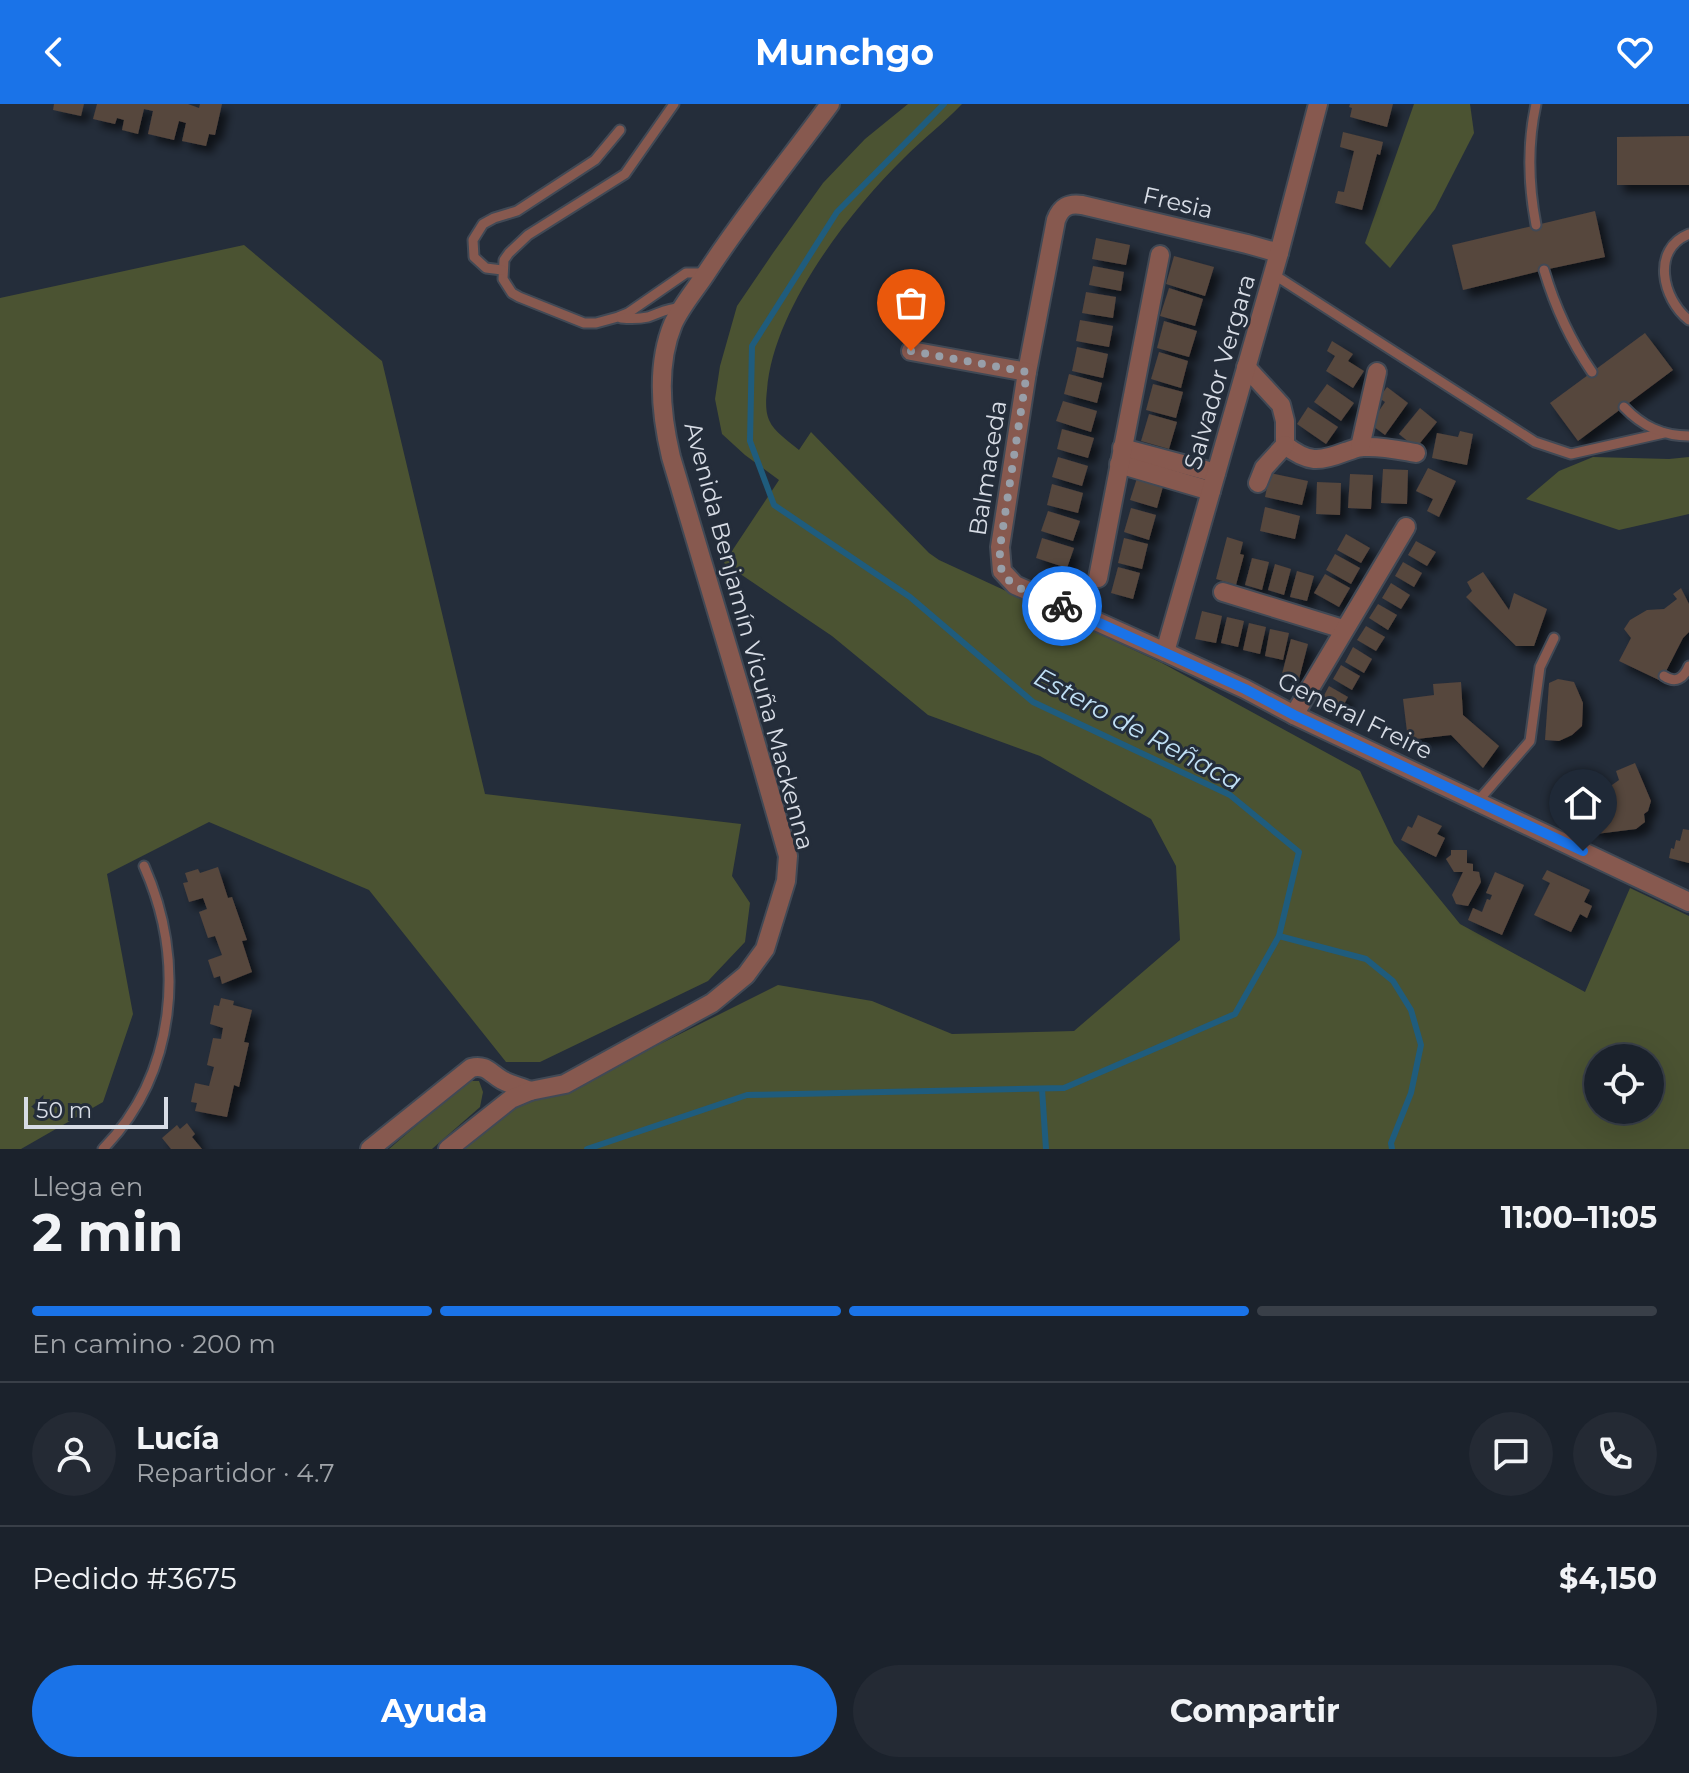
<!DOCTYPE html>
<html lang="es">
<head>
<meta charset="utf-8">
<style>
	:root { --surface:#1b222c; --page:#242a34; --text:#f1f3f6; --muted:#a0a4a9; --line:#393f48; --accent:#1a73e8 }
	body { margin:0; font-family:Montserrat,sans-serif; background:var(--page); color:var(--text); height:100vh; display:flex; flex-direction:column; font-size:30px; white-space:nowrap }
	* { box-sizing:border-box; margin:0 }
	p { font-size:26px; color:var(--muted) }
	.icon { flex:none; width:44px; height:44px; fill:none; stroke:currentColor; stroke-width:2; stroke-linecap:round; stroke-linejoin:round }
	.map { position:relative; height:1045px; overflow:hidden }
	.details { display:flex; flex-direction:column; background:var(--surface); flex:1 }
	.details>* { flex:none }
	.buttons { position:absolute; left:1584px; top:940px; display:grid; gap:16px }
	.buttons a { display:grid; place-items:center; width:80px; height:80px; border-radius:50%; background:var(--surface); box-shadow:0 8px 32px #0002,0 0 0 2px var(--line); font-size:40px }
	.scale { position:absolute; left:24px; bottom:20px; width:144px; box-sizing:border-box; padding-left:8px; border:4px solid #d7dce5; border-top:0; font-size:22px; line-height:28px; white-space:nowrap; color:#d7dce5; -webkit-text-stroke:6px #242d3a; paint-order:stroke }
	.pin { position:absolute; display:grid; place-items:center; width:68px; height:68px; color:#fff; margin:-82px -34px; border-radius:50% 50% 50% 0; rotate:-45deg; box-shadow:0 0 8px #0007 }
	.pin .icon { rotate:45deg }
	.courier { position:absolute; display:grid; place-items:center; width:80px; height:80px; margin:-40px; border:6px solid #1a73e8; border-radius:50%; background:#fff; color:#222; box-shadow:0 2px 10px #0007 }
	.head em { font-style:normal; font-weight:700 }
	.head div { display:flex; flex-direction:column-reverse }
	.head { display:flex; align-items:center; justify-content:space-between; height:136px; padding:0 32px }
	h1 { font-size:52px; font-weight:700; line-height:60px }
	.bar { display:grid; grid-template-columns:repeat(4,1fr); gap:12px 8px; align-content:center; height:96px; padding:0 32px }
	.bar i { height:10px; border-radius:6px; background:var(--line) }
	.bar .on { background:var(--accent) }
	.bar p { grid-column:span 4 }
	.line { display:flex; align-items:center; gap:20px; padding:0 32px; border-top:2px solid var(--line) }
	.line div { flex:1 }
	.round { display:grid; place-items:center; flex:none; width:84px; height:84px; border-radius:42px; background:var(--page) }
	.cta { display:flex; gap:16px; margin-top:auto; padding:16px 32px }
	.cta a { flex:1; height:92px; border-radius:48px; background:var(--accent); color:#fff; font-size:32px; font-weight:700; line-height:92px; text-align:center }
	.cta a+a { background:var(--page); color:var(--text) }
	header { display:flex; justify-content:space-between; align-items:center; height:104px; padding:0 32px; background:var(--accent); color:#fff; font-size:36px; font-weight:700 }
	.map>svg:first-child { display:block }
	.green { fill:#4b5332; fill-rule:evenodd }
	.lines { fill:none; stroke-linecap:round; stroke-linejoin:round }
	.stream { stroke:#1f5c7d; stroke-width:6 }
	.building { fill:#56463d; filter:url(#shadow) }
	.service-casing { stroke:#414955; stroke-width:13 }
	.minor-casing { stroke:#414955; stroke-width:22 }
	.service { stroke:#87594f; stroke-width:9 }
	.minor { stroke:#87594f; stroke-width:18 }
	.done { stroke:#989fa9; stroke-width:8; stroke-dasharray:0 14.4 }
	.route { stroke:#1a73e8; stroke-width:10 }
	.labels { text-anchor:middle; stroke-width:6; stroke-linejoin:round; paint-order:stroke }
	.street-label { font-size:24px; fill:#d7dce5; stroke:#242d3a }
	.water-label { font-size:26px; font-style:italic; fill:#bfdff4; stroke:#242d3a }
</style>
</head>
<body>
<header><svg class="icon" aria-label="back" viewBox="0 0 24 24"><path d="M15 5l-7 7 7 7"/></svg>Munchgo<svg class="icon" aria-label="heart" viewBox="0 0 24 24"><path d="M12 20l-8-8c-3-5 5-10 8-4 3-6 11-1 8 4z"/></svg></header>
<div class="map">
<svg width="1689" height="1045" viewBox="0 0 1689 1045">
	<defs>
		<filter id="shadow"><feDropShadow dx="7" dy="7" stdDeviation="4" flood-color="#0009"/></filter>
	</defs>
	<rect width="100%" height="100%" fill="#242d3a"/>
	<g class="green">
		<path d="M908 0H962C944 19 923 35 904 54 848 109 773 206 767 286 766 295 765 307 769 316 774 328 790 338 799 346L811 328 929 449 939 456 1162 559 1360 667 1394 739 1460 820 1585 888 1630 784 1689 812V1045H465L485 1023 548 981 604 965 664 938 778 881 872 897 952 930 1074 927 1180 836 1176 762 1151 715 1040 652 928 611 832 532 724 459 779 376 745 351 722 330 715 295 720 262 737 202 773 149 823 79 865 35ZM1598 954H1650V1006H1598Z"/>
		<path d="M1414 0H1470L1474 29 1435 105 1390 164 1365 139Z"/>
		<path d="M244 141 382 257 485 690 741 720 732 772 750 799 745 838 708 877 540 958H506L369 786 209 718 107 770 133 910 103 998 21 1045H0V194Z"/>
		<path d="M1593 353 1669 355 1689 353V410L1619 426 1526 395 1559 367Z"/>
		<path d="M468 977H479L483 988 480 1003 432 1045H389Z"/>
	</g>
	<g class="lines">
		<g class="stream">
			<path d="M1279 832 1366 855 1393 877 1411 906 1421 941 1411 989 1391 1039 1392 1045"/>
			<path d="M1042 985 1046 1045"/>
			<path d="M587 1045 747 991 1064 984 1235 910 1279 832 1299 748 1230 691 1033 598 910 493 774 401 750 337 752 242 837 108 944 0"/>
		</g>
	</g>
	<g class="building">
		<path d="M54 0H84L81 12 53 6Z"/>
		<path d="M97 0H188L199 4 200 0H222L215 31 209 30 206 42 182 37 186 19 179 17 174 36 148 30 153 7 144 5 138 30 122 26 124 16 117 14 115 20 93 15Z"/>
		<path d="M1350 0H1393L1387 23 1350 13 1352 4 1349 3Z"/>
		<path d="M1343 28 1383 38 1380 51 1377 50 1362 106 1335 99 1338 87 1344 88 1354 47 1340 43Z"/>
		<path d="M1689 32V81H1617V33Z"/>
		<path d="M1595 107 1605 153 1544 166 1463 186 1452 141Z"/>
		<path d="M1096 134 1130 141 1126 161 1092 155Z"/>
		<path d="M1174 152 1214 163 1205 192 1166 180Z"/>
		<path d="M1093 162 1124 168 1121 187 1089 181Z"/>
		<path d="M1169 184 1203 195 1195 222 1160 212Z"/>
		<path d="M1086 188 1116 193 1113 214 1082 209Z"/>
		<path d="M1080 216 1113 222 1109 243 1076 237Z"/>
		<path d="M1164 217 1197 227 1189 253 1157 244Z"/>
		<path d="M1645 229 1673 266 1578 337 1550 299Z"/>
		<path d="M1332 237 1353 250 1348 257 1364 267 1353 284 1326 267 1335 252 1327 247Z"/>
		<path d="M1077 243 1108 250 1103 274 1072 267Z"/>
		<path d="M1159 248 1188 257 1181 284 1151 275Z"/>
		<path d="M1069 270 1102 279 1097 299 1064 290Z"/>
		<path d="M1153 280 1183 288 1176 314 1146 306Z"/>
		<path d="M1327 280 1354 299 1341 317 1314 298Z"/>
		<path d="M1387 283 1408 299 1385 331 1370 320 1385 298 1379 294Z"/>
		<path d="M1063 297 1097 307 1091 328 1056 317Z"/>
		<path d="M1308 303 1338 323 1326 340 1297 320Z"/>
		<path d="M1420 304 1437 318 1416 344 1399 330Z"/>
		<path d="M1149 310 1177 318 1169 345 1141 337Z"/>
		<path d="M1062 325 1094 334 1088 354 1057 345Z"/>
		<path d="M1460 327 1473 330 1467 361 1432 354 1437 329 1458 333Z"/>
		<path d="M1058 353 1088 362 1082 382 1052 373Z"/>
		<path d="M1428 364 1456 377 1439 413 1427 407 1433 395 1416 387Z"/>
		<path d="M1383 365 1408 366 1407 400 1381 399Z"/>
		<path d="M1270 369 1308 377 1302 401 1265 393Z"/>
		<path d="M1350 370 1373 371 1371 405 1348 404Z"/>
		<path d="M1138 371 1164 379 1157 404 1130 396Z"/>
		<path d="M1317 378 1341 379 1340 411 1316 410Z"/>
		<path d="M1052 380 1083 389 1078 409 1047 401Z"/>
		<path d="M1265 403 1300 412 1295 435 1260 427Z"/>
		<path d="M1131 404 1156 411 1149 436 1124 428Z"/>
		<path d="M1048 407 1080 417 1073 437 1041 427Z"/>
		<path d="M1346 430 1370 444 1361 459 1337 446Z"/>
		<path d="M1227 433 1243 438 1240 450 1244 451 1236 481 1216 475Z"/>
		<path d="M1042 434 1074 444 1067 464 1036 454Z"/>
		<path d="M1124 434 1148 440 1142 465 1118 459Z"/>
		<path d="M1416 437 1436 448 1427 462 1408 451Z"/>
		<path d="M1335 450 1360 464 1351 480 1326 466Z"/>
		<path d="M1252 454 1269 458 1262 486 1245 481Z"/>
		<path d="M1403 458 1422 469 1414 483 1395 472Z"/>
		<path d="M1275 460 1291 465 1284 491 1268 486Z"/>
		<path d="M1118 463 1140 469 1133 495 1111 489Z"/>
		<path d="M1297 467 1314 472 1307 497 1290 493Z"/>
		<path d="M1483 468 1509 506 1514 489 1547 505 1534 542H1516L1466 493 1472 487 1467 478Z"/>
		<path d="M1325 470 1350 484 1339 503 1314 489Z"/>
		<path d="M1391 479 1410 491 1401 505 1382 494Z"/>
		<path d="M1681 484 1689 500V528L1683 534 1661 577 1619 557 1631 534 1624 525 1630 516 1647 506 1664 505 1677 495 1673 490Z"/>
		<path d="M1378 500 1397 511 1388 526 1369 514Z"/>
		<path d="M1202 507 1222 512 1216 539 1195 535Z"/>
		<path d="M1227 513 1244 517 1238 543 1221 539Z"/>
		<path d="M1249 519 1266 523 1260 550 1243 546Z"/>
		<path d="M1366 522 1385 533 1376 547 1357 536Z"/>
		<path d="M1270 525 1289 529 1283 556 1265 552Z"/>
		<path d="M1291 535 1308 540 1299 575 1282 570Z"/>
		<path d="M1353 543 1372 555 1364 569 1345 558Z"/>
		<path d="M1341 561 1360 572 1352 586 1333 575Z"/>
		<path d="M1558 575 1574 578 1583 599 1582 622 1572 631 1559 637 1545 636 1549 579Z"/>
		<path d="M1461 578 1463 611 1499 642 1483 664 1451 631 1408 636 1403 595 1434 591 1433 580Z"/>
		<path d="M1329 582 1348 593 1340 608 1321 597Z"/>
		<path d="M1635 659 1651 697 1648 707 1644 710 1645 718 1636 725 1596 730 1574 694 1591 685 1595 693 1619 676 1616 667Z"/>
		<path d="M1418 711 1442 722 1437 730 1445 734 1436 753 1401 736 1408 722 1412 724Z"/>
		<path d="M1683 725 1689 726V759L1669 754 1671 744 1674 745 1676 736 1680 737Z"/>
		<path d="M1451 746H1467V759L1473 760V767L1479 768 1481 778 1468 802 1456 800 1452 791 1463 768H1454L1446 755 1451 751Z"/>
		<path d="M218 763 228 794 232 793 247 836 242 837 252 868 222 880 220 872 214 874 208 856 222 851 215 832 208 834 199 808 207 805 203 794 189 798 183 779 188 778 185 769 198 765 200 769Z"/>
		<path d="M1547 766 1590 786 1584 798 1592 802 1587 814 1580 810 1571 828 1534 811 1550 779 1542 775Z"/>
		<path d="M1495 768 1524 781 1502 831 1468 816 1473 804 1482 808 1487 795 1490 796 1492 791 1486 789Z"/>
		<path d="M221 894 234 897 233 901 252 906 244 938 249 939 239 983 234 981 227 1013 195 1007 197 999 191 998 195 979 209 982 214 963 207 961 213 934 221 935 223 924 210 920 214 901 219 902Z"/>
		<path d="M187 1019 195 1030 192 1033 202 1045H171L162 1034 177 1021 180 1025Z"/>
	</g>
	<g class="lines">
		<defs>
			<g id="service">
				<path d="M674 0 625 70 528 131 509 149 504 156 503 175 512 189 519 193 584 219H596L618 213 628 209 686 169H706"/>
				<path d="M1536 121C1528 79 1527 41 1536 0"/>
				<path d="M1689 130C1651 145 1662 195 1689 216"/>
				<path d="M502 166 486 164 474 153 473 136 483 120 494 114 517 107 595 56 620 26"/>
				<path d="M1544 166C1555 203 1570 236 1592 268"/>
				<path d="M1273 170 1535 338 1571 350 1664 329"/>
				<path d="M621 214C631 215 639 215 648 213 660 209 667 204 680 204"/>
				<path d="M1624 303C1642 322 1662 332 1689 332"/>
				<path d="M1664 572C1676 580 1684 574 1689 562"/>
				<path d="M1478 697 1530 637 1540 563 1554 534"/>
				<path d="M103 1045C177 969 186 856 144 762"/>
			</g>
			<g id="minor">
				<path d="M1279 149 1247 140 1082 101C1068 99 1061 103 1056 116L1027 268 1000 443 1002 467 1015 481 1165 548 1245 585 1294 611 1689 798"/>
				<path d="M911 247 1027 268"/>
				<path d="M1246 263 1281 301 1285 317V341C1308 359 1319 358 1345 348 1352 346 1357 343 1364 343 1382 342 1399 346 1416 349"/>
				<path d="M1360 343 1377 268"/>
				<path d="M1122 344 1216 369"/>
				<path d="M1119 360 1211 387"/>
				<path d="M1258 379 1264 364 1285 341"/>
				<path d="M1098 474 1160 151"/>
				<path d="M1223 488 1343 525"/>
				<path d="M1165 548 1279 149 1318 0"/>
				<path d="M1294 611 1406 423"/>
				<path d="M370 1045 471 964C486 960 490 969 502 976 511 981 521 983 530 987"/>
				<path d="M448 1045 511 995 530 987 565 980 712 899 746 871 765 845 786 777 788 752 746 605 671 353C661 311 656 261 673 220 681 202 696 185 707 168 745 110 789 56 830 0"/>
			</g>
		</defs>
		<use href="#service" class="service-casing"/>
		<use href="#minor" class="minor-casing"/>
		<use href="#service" class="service"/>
		<use href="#minor" class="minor"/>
	</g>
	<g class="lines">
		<path class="done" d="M911 247 1027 268 1000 443C1000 451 999 461 1003 469 1011 485 1046 495 1062 502"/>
		<path class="route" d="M1062 502 1245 585 1294 611 1583 747"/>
	</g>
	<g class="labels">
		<g class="street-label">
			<text transform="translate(1178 99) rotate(13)" y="8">Fresia</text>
			<text transform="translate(1220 268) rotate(-74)" y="8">Salvador Vergara</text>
			<text transform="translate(988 364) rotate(-81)" y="8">Balmaceda</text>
			<text transform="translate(749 532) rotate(75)" y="8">Avenida Benjamín Vicuña Mackenna</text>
			<text transform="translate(1355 612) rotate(26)" y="8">General Freire</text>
		</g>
		<g class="water-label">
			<text transform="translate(1138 625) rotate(28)" y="9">Estero de Reñaca</text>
		</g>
	</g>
</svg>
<div class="buttons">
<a><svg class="icon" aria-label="locate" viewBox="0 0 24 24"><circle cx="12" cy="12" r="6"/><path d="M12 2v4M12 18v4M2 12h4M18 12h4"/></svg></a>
</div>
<div class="scale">50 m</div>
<div class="pin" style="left:911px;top:247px;background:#ea580c"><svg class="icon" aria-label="bag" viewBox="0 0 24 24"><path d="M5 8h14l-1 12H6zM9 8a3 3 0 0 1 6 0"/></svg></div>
<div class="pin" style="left:1583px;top:747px;background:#1f2937"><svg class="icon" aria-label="home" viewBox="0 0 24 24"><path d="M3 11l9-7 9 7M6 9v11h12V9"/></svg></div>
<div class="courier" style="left:1062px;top:502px"><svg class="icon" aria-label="bike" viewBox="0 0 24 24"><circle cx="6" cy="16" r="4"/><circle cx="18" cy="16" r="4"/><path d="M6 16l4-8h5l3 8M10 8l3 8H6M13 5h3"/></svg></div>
</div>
<section class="details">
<div class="head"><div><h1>2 min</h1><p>Llega en</p></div><em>11:00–11:05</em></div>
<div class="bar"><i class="on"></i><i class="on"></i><i class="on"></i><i></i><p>En camino · 200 m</p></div>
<div class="line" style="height:144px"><a class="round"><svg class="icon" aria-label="person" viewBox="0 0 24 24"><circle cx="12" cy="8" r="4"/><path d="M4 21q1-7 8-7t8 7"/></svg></a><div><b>Lucía</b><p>Repartidor · 4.7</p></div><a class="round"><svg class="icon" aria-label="chat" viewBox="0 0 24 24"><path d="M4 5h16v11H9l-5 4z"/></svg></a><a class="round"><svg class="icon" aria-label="phone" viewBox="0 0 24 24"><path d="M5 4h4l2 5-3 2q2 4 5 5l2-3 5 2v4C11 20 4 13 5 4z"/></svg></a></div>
<div class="line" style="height:104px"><div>Pedido #3675</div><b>$4,150</b></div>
<div class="cta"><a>Ayuda</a><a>Compartir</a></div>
</section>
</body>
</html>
